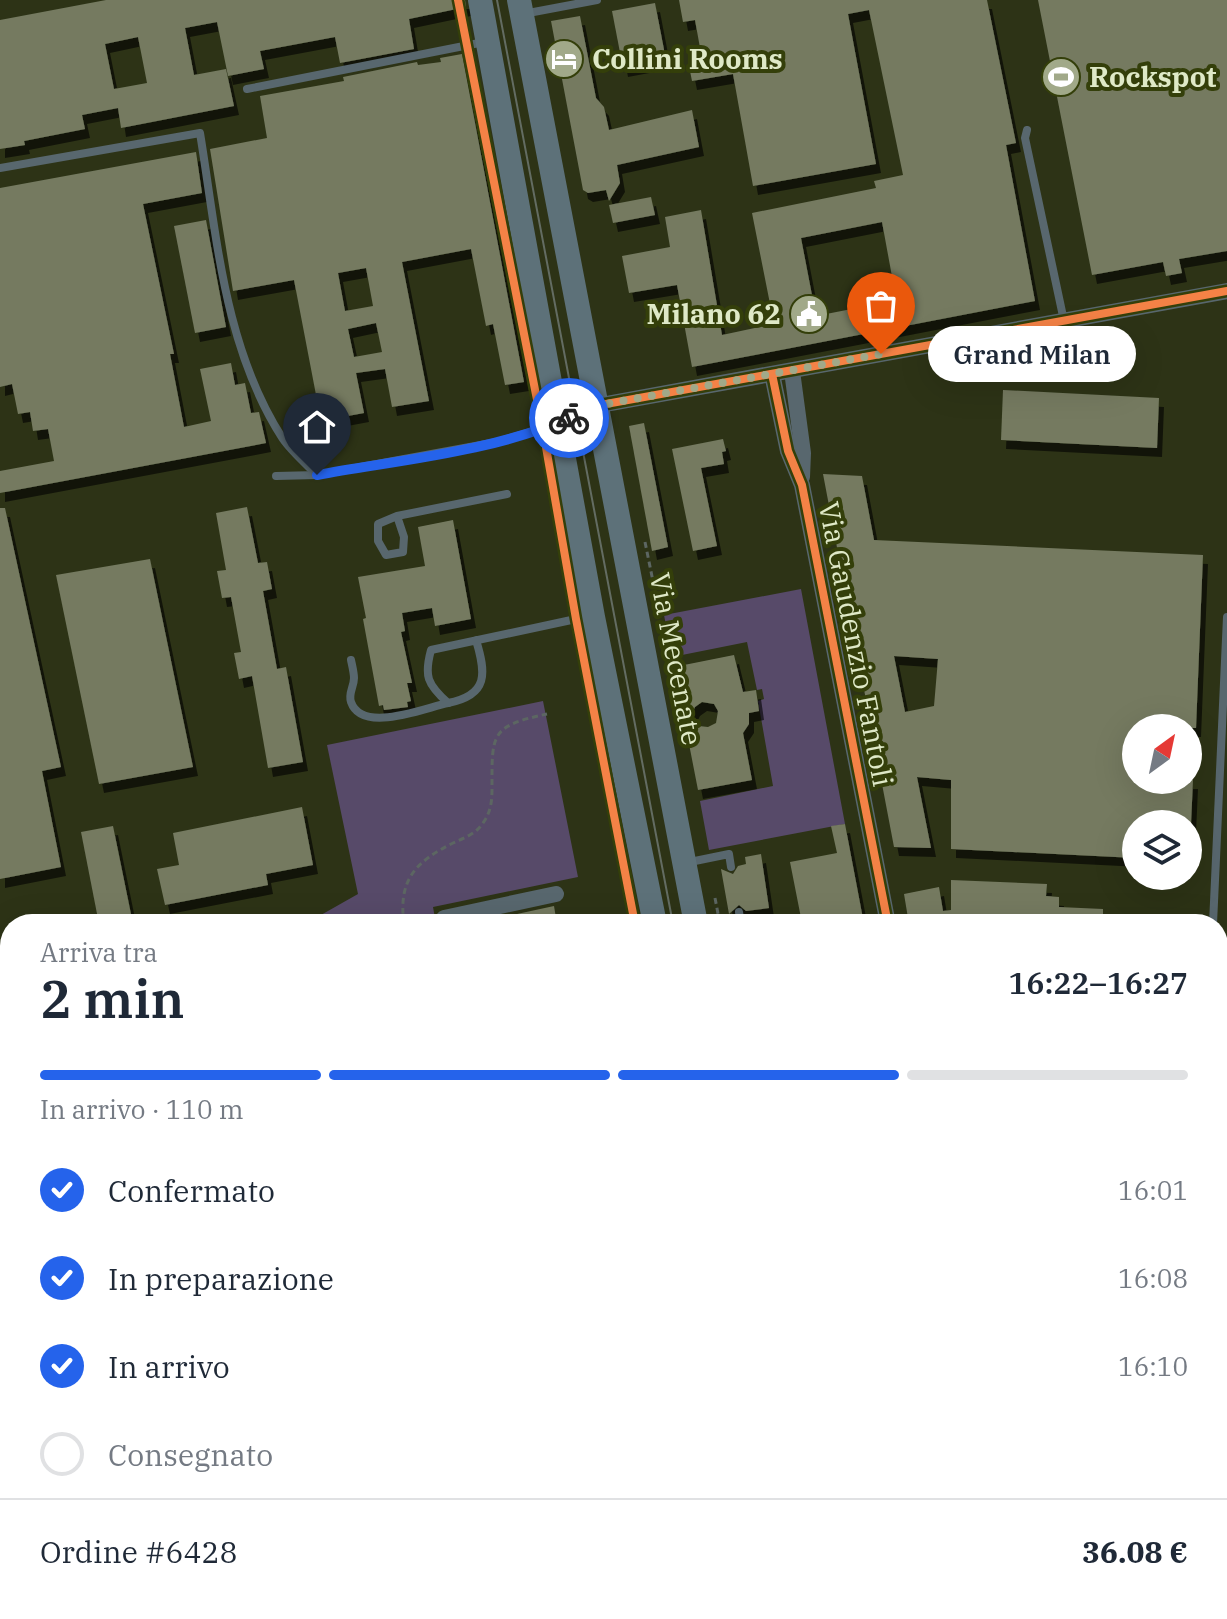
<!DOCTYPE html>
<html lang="it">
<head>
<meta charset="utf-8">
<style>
	:root { --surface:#fff; --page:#f2f2f3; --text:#1f2937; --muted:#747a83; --line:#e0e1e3; --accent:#2563eb }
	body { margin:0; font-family:"IBM Plex Serif",serif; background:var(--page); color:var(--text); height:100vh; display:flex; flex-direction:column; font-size:30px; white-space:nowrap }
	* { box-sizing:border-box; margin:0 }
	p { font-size:26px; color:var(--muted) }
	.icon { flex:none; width:44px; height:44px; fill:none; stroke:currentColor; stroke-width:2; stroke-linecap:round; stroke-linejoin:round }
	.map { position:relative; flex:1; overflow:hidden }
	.side { position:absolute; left:0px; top:914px; width:1228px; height:706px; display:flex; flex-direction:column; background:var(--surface); border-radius:32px 32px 0 0; box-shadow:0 8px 32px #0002 }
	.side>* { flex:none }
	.needle { width:52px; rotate:33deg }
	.tools { position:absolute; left:1122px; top:714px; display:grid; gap:16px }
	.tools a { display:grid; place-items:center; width:80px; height:80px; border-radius:50%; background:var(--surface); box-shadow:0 8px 32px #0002; font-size:40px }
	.pin { position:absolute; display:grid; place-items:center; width:68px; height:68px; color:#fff; margin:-82px -34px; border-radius:50% 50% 50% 0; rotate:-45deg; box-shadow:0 0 8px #0007 }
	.pin .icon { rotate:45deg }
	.courier { position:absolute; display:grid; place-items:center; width:80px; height:80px; margin:-40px; border:6px solid #2563eb; border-radius:50%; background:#fff; color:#222; box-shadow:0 2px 10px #0007 }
	.bubble { position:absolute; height:56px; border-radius:28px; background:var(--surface); box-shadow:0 8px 32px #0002; font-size:26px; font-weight:600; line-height:56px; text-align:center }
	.headline em { font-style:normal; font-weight:600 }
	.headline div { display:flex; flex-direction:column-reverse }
	.headline { display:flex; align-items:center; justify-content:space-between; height:136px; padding:0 40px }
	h1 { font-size:52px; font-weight:600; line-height:60px }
	.bar { display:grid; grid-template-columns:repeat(4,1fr); gap:12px 8px; align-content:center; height:96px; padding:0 40px }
	.bar i { height:10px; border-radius:6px; background:var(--line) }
	.bar .current { background:var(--accent) }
	.bar p { grid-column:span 4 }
	.line { display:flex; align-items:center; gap:20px; padding:0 40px; border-top:2px solid var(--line) }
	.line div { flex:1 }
	ol { padding:0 40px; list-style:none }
	li { display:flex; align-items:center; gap:24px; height:88px }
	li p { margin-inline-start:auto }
	li .icon { padding:8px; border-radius:50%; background:var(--accent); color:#fff; stroke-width:4 }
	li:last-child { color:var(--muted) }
	li i { width:44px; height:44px; border:4px solid var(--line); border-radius:50% }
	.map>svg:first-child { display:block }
	.green { fill:#574a69 }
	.building { fill:#747a60; fill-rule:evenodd; filter:url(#shadow) }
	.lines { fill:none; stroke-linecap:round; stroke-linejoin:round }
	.path { stroke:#5c6662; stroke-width:3; stroke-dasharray:6 4; stroke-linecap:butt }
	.service { stroke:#58676e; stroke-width:8 }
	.minor { stroke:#58676e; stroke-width:16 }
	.secondary { stroke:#5d7179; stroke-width:24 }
	.tram { stroke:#636c62; stroke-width:2 }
	.cycleway-casing { stroke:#343f0a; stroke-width:13 }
	.cycleway { stroke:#f48246; stroke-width:8 }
	.done { stroke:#a1a989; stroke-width:8; stroke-dasharray:0 14.4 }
	.route { stroke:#2563eb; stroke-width:10 }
	.labels { text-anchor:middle; stroke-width:8; stroke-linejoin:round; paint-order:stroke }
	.poi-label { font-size:28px; font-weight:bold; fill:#dfe9c7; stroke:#343f0a; text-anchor:start }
	.street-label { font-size:28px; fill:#dfe9c7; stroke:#343f0a }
</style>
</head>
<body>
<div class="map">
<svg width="1227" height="1619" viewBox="0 0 1227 1619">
	<defs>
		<filter id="shadow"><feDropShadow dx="5" dy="9" stdDeviation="0" flood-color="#0009"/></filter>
	</defs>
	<rect width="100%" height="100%" fill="#2d3316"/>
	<g class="green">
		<path d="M801 589 845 824 709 850 700 801 773 786 758 701 764 699 762 689 757 690 747 642 672 657 664 615Z"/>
		<path d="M543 701 578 877 433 907 436 924H305L358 894 327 745Z"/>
		<path d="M0 1071 10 1076V1157L0 1151Z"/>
		<path d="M0 1579 10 1584V1610H56L72 1619H4L0 1605Z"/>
		<path d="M552 1610H757L754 1619H554Z"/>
	</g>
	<g class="building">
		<path d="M106 0H465L466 7 409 19 414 49 340 63 335 37 260 51 264 69 228 76 217 22 185 28 194 75 226 69 234 106 121 128 118 108 82 115 85 129 24 141 25 145 0 149V20ZM138 37 147 83 114 89 105 44Z"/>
		<path d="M679 0H987L1016 143 1006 145 1035 301 692 367 677 285 629 293 622 256 670 247 665 217 701 210 722 335 774 324 752 213 876 188 874 181 903 175 869 10 848 14 876 164 753 186 733 74 692 81 688 61 702 59 695 20 683 22ZM882 222 893 282 871 286 877 304 816 316 801 238Z"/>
		<path d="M1038 0H1227V251L1179 259 1182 273 1166 276 1163 262 1092 275Z"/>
		<path d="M655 3 666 60 623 68 612 11Z"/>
		<path d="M580 16 596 98 604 107 609 130 692 110 699 147 617 165 620 183 609 201 606 190 588 193 583 190 551 21Z"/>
		<path d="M462 54 524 382 505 385 493 324 486 326 471 249 402 262 429 401 392 407 385 369 356 373 364 413 321 421 294 280 233 291 210 149 267 138 260 96 344 81 343 77 417 62 418 65 441 62 440 58ZM366 268 373 306 345 311 338 273ZM376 323 382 352 354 357 348 329Z"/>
		<path d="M196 152 202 193 143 204 174 354H170L184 427 211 421 200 369 231 363 235 385 245 383 251 413 259 412 266 443 0 493V471L54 461 48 429 33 431 30 412 18 414 12 384 0 387V188Z"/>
		<path d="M651 197 655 215 613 223 609 205Z"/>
		<path d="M206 220 226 327 195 333 174 226Z"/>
		<path d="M1003 390 1159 398 1157 448 1001 440Z"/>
		<path d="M644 423 668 547 652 551 629 426Z"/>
		<path d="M723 439 726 451 722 452 724 464 701 468 717 546 693 551 672 449Z"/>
		<path d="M823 474 862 476 874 540 1203 555 1196 728H1136V780H1193L1191 824H1136V858L951 849V780L917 777 931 848 894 847ZM894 656 938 659 934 706 905 712Z"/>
		<path d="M247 507 258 563 267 562 272 589 263 591 277 669 286 667 303 762 268 768 252 676 239 679 234 653 241 652 231 597 222 598 217 571 226 570 216 513Z"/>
		<path d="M0 508H5L61 767 42 771 61 867 0 879Z"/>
		<path d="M453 520 471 619 435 626 432 608 402 613 405 631 401 632 412 683H407L411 701 407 702 408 707 384 710 383 705 379 706 363 619 366 618 358 577 425 566 418 527Z"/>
		<path d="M150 559 193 767 99 784 56 575Z"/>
		<path d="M734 655 743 692 756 690 759 711 749 713V724L743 733 752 780 698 790 674 667ZM702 702 714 704 718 711 716 723 708 727 699 726 690 717 695 707Z"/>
		<path d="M302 807 313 865 266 874 268 885 165 905 157 869 179 865 173 833Z"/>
		<path d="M845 824 864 924H850L848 914 802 923 790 862 837 853 831 826Z"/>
		<path d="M113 826 133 924H99L81 832Z"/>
		<path d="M761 854 769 908 746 911 739 905 729 914 721 869 733 874 738 866 746 864 745 857Z"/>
		<path d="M951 880 1047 884 1046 896 1059 897V907L1103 909V924H909L904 894 939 887 943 911 951 910Z"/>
		<path d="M554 906 557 924H484V921Z"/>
	</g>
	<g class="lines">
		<g class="path">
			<path d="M645 542 656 596"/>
			<path d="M715 898 720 924"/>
			<path d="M404 924C398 880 415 862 453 843 464 838 476 834 483 823 491 812 492 801 492 788 492 734 490 726 547 714"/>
			<path d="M0 1119 10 1124"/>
			<path d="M649 1610 651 1619"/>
			<path d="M50 1619 55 1610"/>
			<path d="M584 1619 595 1610"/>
		</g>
		<g class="service">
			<path d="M523 14 597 0"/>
			<path d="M247 89 484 42"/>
			<path d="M1027 130 1025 138 1064 321"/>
			<path d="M0 168 200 133C217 237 224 348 283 439 292 452 306 464 317 475"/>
			<path d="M276 476 317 475 497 442 553 425"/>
			<path d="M397 516 404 537 403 552 386 555 378 541V524L397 516 507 494"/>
			<path d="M476 640C486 673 489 695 448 703 427 684 424 676 431 650L576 619 589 618"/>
			<path d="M351 660C352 665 354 673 354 678 354 687 348 693 351 702 362 734 424 708 448 703"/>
			<path d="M685 863 729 854 731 867"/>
			<path d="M739 912 741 924"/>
			<path d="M1213 924 1227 617"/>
			<path d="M1218 1594 1227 1580"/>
			<path d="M1092 1610 1098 1619"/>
			<path d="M1200 1619 1207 1610"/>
		</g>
		<g class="minor">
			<path d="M792 371 803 453 802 477"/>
			<path d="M772 374 788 451 802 485 888 924"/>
			<path d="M558 423 595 406 1227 291"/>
			<path d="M445 924 444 918 556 894"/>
			<path d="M0 1040 10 1045"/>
			<path d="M0 1168 1 1165"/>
			<path d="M1218 1217 1227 1218"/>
			<path d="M0 1528 10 1534"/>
			<path d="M0 1555 10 1561"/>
			<path d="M102 1610 121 1619"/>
			<path d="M151 1610 174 1619"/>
			<path d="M509 1610 510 1619"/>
			<path d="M134 1619 139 1610"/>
			<path d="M189 1619 194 1610"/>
		</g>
		<g class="secondary">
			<path d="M480 0 593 617 655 924"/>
			<path d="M519 0 696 924"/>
			<path d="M788 1610V1619"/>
			<path d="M826 1610 828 1619"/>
			<path d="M874 1610C899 1619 931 1614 959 1610"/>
			<path d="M1051 1610 1060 1619"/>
		</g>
		<g class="tram">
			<path d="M497 0 673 924"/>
			<path d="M0 1541 10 1547"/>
			<path d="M137 1610 153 1619"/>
			<path d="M798 1619 800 1610"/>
		</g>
		<defs>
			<g id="cycleway">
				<path d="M458 0 543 430 576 619 635 924"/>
				<path d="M772 374 788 451 802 485 888 924"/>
				<path d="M543 430 595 406 1227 291"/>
			</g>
		</defs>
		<use href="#cycleway" class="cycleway-casing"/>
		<use href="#cycleway" class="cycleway"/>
	</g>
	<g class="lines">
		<path class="done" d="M569 418 595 406 881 354"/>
		<path class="route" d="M317 475C399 460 492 452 569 418"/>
	</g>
	<defs>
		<symbol id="hotel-disc" viewBox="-11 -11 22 22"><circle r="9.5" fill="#a1a989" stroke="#343f0a"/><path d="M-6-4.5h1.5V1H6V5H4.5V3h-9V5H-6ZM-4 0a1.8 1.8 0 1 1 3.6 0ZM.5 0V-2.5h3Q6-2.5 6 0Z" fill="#fff"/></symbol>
		<symbol id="stadium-disc" viewBox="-11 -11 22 22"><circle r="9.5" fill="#a1a989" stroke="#343f0a"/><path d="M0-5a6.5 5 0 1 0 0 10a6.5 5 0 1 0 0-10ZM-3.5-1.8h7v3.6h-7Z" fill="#fff"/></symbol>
		<symbol id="civic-disc" viewBox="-11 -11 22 22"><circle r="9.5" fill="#a1a989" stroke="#343f0a"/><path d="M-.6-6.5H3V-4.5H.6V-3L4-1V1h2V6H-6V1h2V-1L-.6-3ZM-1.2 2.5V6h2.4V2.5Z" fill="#fff"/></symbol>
	</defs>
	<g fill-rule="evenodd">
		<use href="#hotel-disc" x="542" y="37" width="44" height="44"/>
		<use href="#stadium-disc" x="1039" y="55" width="44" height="44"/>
		<use href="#civic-disc" x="787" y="292" width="44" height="44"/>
	</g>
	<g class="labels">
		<g class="poi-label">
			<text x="592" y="69">Collini Rooms</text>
			<text x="1089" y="87">Rockspot</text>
			<text x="781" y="324" text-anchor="end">Milano 62</text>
		</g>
		<g class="street-label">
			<text transform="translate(856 644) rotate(79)" y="10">Via Gaudenzio Fantoli</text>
			<text transform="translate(676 659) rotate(79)" y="10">Via Mecenate</text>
		</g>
	</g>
</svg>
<div class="tools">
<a><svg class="needle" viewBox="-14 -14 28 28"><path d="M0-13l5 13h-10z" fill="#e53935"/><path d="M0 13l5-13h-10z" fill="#747a83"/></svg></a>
<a><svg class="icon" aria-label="layers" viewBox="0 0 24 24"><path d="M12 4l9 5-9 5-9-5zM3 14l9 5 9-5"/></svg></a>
</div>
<div class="pin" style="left:881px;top:354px;background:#ea580c"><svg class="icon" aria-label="bag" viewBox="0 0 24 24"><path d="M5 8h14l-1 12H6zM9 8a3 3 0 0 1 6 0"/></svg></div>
<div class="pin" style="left:317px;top:475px;background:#1f2937"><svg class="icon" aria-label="home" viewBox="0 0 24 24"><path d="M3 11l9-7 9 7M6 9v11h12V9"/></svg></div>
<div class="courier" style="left:569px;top:418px"><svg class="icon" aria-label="bike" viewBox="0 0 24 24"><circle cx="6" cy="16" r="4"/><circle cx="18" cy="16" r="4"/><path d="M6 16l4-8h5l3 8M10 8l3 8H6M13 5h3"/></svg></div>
<div class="bubble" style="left:928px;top:326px;width:208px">Grand Milan</div>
<section class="side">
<div class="headline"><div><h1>2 min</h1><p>Arriva tra</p></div><em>16:22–16:27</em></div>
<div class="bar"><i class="current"></i><i class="current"></i><i class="current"></i><i></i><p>In arrivo · 110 m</p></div>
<ol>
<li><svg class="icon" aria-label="check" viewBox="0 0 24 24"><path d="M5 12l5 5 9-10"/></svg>Confermato<p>16:01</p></li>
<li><svg class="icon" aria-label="check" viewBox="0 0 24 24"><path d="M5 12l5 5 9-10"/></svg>In preparazione<p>16:08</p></li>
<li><svg class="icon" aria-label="check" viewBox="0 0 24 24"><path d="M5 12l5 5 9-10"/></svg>In arrivo<p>16:10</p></li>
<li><i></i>Consegnato</li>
</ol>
<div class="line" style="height:104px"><div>Ordine #6428</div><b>36.08 €</b></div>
</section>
</div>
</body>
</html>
